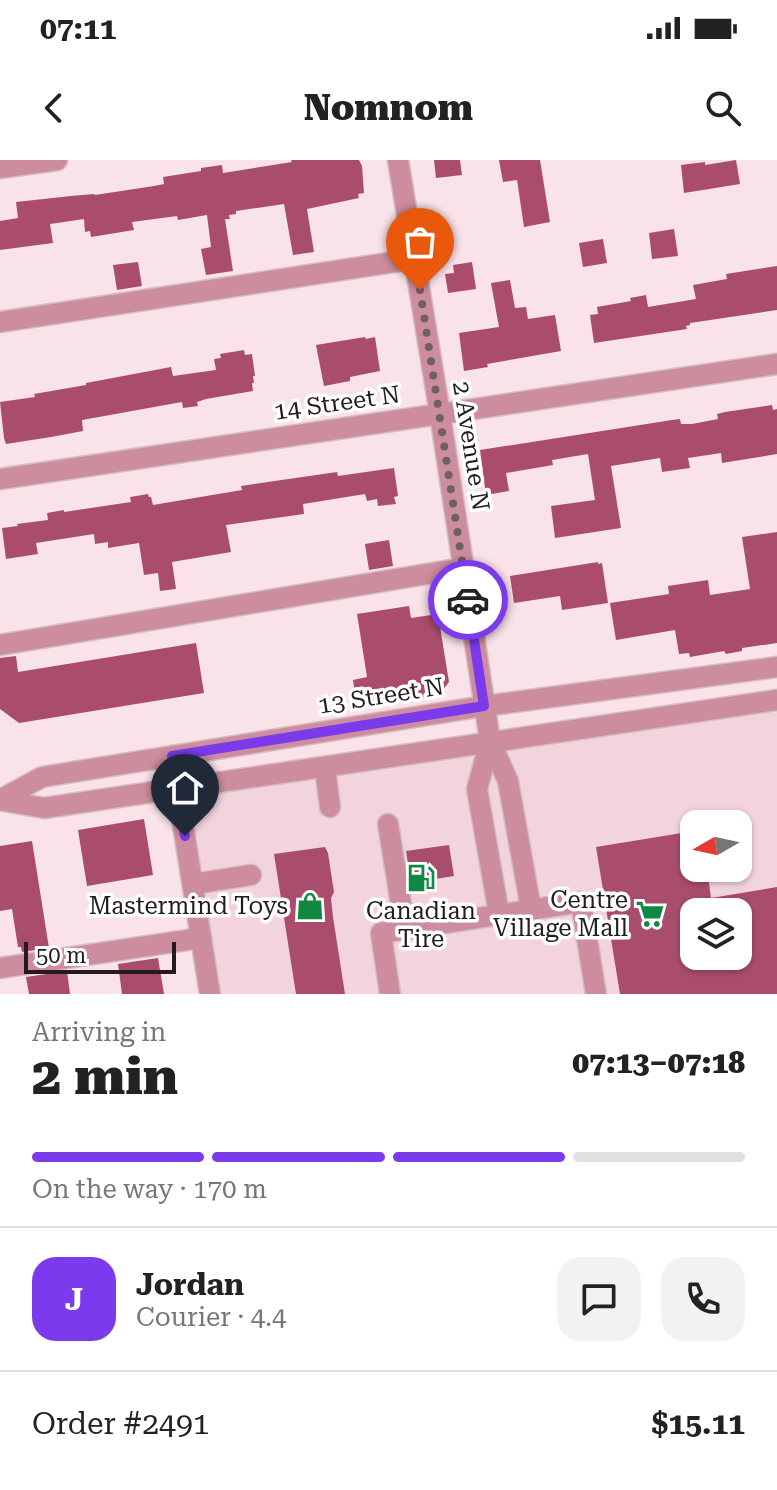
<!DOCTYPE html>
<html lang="en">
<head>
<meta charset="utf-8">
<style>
	:root { --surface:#fff; --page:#f2f2f2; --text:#222; --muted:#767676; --line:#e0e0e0; --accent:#7c3aed }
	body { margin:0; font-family:"Roboto Serif",serif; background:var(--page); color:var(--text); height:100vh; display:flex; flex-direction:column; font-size:30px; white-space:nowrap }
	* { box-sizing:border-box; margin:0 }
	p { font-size:26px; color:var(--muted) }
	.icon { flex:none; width:44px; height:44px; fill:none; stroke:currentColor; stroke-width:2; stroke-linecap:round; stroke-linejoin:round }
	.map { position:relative; height:834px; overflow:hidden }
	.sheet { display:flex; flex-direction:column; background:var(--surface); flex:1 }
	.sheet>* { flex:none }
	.needle { width:52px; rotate:261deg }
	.controls { position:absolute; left:680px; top:650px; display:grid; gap:16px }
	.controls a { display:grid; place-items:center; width:72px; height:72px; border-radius:16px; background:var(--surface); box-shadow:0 2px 6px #0004; font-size:40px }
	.scale { position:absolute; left:24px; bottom:20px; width:152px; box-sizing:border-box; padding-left:8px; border:4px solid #231b1d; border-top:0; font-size:22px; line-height:28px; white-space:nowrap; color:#231b1d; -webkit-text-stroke:6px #fff; paint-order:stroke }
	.pin { position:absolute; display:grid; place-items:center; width:68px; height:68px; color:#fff; margin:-82px -34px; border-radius:50% 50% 50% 0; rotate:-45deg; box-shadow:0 0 8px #0007 }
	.pin .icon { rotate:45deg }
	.courier { position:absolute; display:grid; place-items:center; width:80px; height:80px; margin:-40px; border:6px solid #7c3aed; border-radius:50%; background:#fff; color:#222; box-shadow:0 2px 10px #0007 }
	.headline em { font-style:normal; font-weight:800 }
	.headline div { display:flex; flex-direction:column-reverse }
	.headline { display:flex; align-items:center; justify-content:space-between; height:136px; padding:0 32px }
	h1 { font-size:52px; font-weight:800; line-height:60px }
	.bar { display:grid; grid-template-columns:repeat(4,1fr); gap:12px 8px; align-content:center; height:96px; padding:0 32px }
	.bar i { height:10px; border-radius:6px; background:var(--line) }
	.bar .selected { background:var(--accent) }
	.bar p { grid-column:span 4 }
	.line { display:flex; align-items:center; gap:20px; padding:0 32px; border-top:2px solid var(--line) }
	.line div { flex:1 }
	.round { display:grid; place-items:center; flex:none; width:84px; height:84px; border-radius:24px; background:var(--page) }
	.status { display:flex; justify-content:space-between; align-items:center; height:56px; padding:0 40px; background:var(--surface); direction:ltr }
	.status svg { height:22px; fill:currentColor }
	header { display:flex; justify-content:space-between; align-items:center; height:104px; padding:0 32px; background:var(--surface); font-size:36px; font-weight:800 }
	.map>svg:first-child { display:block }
	.built { fill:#f3d4dc; fill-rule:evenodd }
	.building { fill:#aa4d6d; fill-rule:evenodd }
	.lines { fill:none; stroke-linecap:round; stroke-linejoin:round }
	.minor-casing { stroke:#d2bec3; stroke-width:23 }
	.minor { stroke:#ce8d9f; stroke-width:20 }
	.done { stroke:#6e6164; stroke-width:8; stroke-dasharray:0 14.4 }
	.route { stroke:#7c3aed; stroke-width:10 }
	.labels { text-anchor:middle; stroke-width:7; stroke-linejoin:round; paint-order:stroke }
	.street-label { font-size:24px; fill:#231b1d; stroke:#fff }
	.poi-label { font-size:24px; fill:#231b1d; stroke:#fff; text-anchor:end }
</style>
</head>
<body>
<div class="status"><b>07:11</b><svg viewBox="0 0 49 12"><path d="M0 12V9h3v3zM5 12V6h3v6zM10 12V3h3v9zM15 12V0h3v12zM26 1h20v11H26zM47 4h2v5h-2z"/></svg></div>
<header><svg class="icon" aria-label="back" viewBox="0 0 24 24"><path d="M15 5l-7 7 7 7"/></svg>Nomnom<svg class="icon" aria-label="search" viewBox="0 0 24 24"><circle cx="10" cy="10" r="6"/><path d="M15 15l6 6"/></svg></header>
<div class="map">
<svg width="777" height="834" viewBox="0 0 777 834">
	<rect width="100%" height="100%" fill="#f9e2e8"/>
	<path class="built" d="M777 540V834H210L182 633ZM694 664H738V708H694ZM694 752H738V796H694Z"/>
	<g class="building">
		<path d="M291 0H359L362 6 364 33 358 34 359 38 307 49 314 92 293 95 284 44 236 51V54L229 55 230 59H225L233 111 206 115 201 89 211 87 207 55 178 60 177 56 132 62 134 70 91 77 90 71 85 72 84 59 50 64 53 83 0 90V61L18 58 16 42 71 36 94 34 95 35 154 26 164 24 163 17 201 11V8L222 5 223 13 292 2Z"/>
		<path d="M434 0H460L462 15 436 18Z"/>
		<path d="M499 0H540L550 62 524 67 517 20 503 22Z"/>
		<path d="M736 0 740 24 684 33 681 5 705 2V5Z"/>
		<path d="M674 69 678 96 652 99 649 73Z"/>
		<path d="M603 79 607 103 583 107 579 83Z"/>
		<path d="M138 102 142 126 117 130 113 105Z"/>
		<path d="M472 102 476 129 448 133 445 114 454 113 453 105Z"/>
		<path d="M777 106V150L690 163V165L686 166 687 169 594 183 590 155 598 154 597 147 631 141 630 138 646 135 648 147 696 139 693 125 727 119 726 114Z"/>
		<path d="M510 120 515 148 526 147 528 159 555 155 561 191 487 204 488 207 464 211 459 173 499 167 491 123Z"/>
		<path d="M365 177 366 179 375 177 380 211 350 217V221L324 226 316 185Z"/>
		<path d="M244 190 245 195 252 194 255 216H253L254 223H252L253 231 206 239 197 242 198 246 183 248 182 242 82 260 83 271 51 277 6 284 4 278 0 242 35 237 34 234 86 225V223L171 207 173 216 216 210 214 199 221 198 220 194Z"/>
		<path d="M772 245 773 250 777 249V294L722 303 721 293 688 298 690 308 662 312 660 298 611 306 621 368 555 378 551 346 595 340 588 294 552 300 553 305 506 313 509 331 486 335 480 290 672 260 680 259 681 264H692L718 259 717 254 725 252Z"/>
		<path d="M394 308 398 336 394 337 396 344 378 346 377 339 367 341 365 334 303 344 304 354 226 365 231 392 172 402 176 429 160 431 158 413 144 415 139 383 108 388V382L95 384 94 374 36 383 38 394 6 399 2 368 18 366 17 364 48 360 47 353 64 350V352L131 342 130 337 148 334 149 337H151L153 345 242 330 241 326 337 312 338 316Z"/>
		<path d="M777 372V483L742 488V491L726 494 724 491 690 497 689 493 679 494 675 470 616 480 610 443 669 434 668 426 708 420 710 435 750 429 742 377Z"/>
		<path d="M389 380 393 406 369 410 365 384Z"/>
		<path d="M598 402V404L602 403 608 443 562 450 560 436 514 443 510 416Z"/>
		<path d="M409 446 411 458 438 454 449 522 439 535 357 548 353 520 367 517 357 454Z"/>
		<path d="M196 483 204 533 19 563 0 549V498L16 496 18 512Z"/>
		<path d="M144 659 153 715 87 726 78 670Z"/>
		<path d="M694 671V708H707L711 738 777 727V834H620L596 687ZM694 752H738V796H694Z"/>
		<path d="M32 681 49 788 22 792 21 787H18L12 749 0 751V686Z"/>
		<path d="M449 685 454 716 411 723 406 691Z"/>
		<path d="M325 687 328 693 334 732 331 738 333 757 345 834H296L274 694Z"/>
		<path d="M158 798 164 834H122L118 804Z"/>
		<path d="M67 811 70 834H29L26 817Z"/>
	</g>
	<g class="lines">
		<defs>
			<g id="minor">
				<path d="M398 0 440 254 490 581 508 621 531 749"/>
				<path d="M0 8 57 0"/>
				<path d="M0 162 414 99"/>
				<path d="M0 319 777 204"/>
				<path d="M0 485 463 408"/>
				<path d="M490 581 477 629 499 754"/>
				<path d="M172 596 210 834"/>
				<path d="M325 608 330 647"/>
				<path d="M0 640 42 617 484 546 777 507"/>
				<path d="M0 640 44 648 777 540"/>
				<path d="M388 664 405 769"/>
				<path d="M193 724 251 715"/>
				<path d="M0 808 201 778"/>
				<path d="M390 834 381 773 581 742 596 834"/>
			</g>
		</defs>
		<use href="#minor" class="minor-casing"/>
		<use href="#minor" class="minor"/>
	</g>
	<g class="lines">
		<path class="done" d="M420 130 468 440"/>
		<path class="route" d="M185 676 172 596 484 546 468 440"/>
	</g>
	<defs>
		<symbol id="fuel-bare" viewBox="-9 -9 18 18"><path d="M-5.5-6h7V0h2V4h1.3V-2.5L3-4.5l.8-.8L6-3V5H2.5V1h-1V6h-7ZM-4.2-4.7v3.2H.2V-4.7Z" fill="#118842" stroke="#fff" stroke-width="2.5" paint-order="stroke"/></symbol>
		<symbol id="shop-bare" viewBox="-9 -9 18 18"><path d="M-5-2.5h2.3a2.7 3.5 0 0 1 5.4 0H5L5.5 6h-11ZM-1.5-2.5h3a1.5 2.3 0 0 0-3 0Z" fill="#118842" stroke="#fff" stroke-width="2.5" paint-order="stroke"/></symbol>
		<symbol id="supermarket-bare" viewBox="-9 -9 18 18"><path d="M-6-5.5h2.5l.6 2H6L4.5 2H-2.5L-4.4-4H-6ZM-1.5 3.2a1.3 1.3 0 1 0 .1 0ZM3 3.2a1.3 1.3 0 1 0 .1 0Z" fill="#118842" stroke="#fff" stroke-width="2.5" paint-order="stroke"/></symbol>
	</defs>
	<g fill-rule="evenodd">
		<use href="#fuel-bare" x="401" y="698" width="40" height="40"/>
		<use href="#shop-bare" x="290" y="726" width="40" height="40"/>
		<use href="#supermarket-bare" x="630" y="734" width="40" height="40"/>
	</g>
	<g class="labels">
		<g class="street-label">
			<text transform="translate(337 243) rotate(-8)" y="8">14 Street N</text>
			<text transform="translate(471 286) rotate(81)" y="8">2 Avenue N</text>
			<text transform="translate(381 536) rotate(-9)" y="8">13 Street N</text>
		</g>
		<g class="poi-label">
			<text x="628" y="748">Centre<tspan x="628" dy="28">Village Mall</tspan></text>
			<text x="288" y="754">Mastermind Toys</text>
			<text x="421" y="759" text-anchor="middle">Canadian<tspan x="421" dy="28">Tire</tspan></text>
		</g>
	</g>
</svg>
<div class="controls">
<a><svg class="needle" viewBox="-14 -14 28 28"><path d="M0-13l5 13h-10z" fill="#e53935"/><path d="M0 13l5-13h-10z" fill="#767676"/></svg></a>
<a><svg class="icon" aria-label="layers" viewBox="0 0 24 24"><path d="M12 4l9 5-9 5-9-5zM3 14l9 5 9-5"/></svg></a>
</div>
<div class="scale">50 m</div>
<div class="pin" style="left:420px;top:130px;background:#ea580c"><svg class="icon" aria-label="bag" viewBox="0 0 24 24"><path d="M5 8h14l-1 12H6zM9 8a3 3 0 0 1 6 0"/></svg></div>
<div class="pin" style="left:185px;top:676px;background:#1f2937"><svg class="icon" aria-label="home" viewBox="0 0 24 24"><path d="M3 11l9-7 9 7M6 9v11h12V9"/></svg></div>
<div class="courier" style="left:468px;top:440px"><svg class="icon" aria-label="car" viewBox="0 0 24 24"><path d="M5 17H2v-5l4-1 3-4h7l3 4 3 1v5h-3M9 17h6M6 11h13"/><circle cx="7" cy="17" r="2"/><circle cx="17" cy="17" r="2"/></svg></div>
</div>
<section class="sheet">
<div class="headline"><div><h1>2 min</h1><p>Arriving in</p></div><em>07:13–07:18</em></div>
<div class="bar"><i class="selected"></i><i class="selected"></i><i class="selected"></i><i></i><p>On the way · 170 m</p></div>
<div class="line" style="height:144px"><b class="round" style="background:var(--accent);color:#fff">J</b><div><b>Jordan</b><p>Courier · 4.4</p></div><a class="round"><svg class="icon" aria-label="chat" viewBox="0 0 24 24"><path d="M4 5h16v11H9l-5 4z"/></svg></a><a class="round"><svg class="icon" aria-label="phone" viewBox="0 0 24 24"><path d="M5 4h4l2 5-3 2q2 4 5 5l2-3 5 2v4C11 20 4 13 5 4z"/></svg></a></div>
<div class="line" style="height:104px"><div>Order #2491</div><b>$15.11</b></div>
</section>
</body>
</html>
